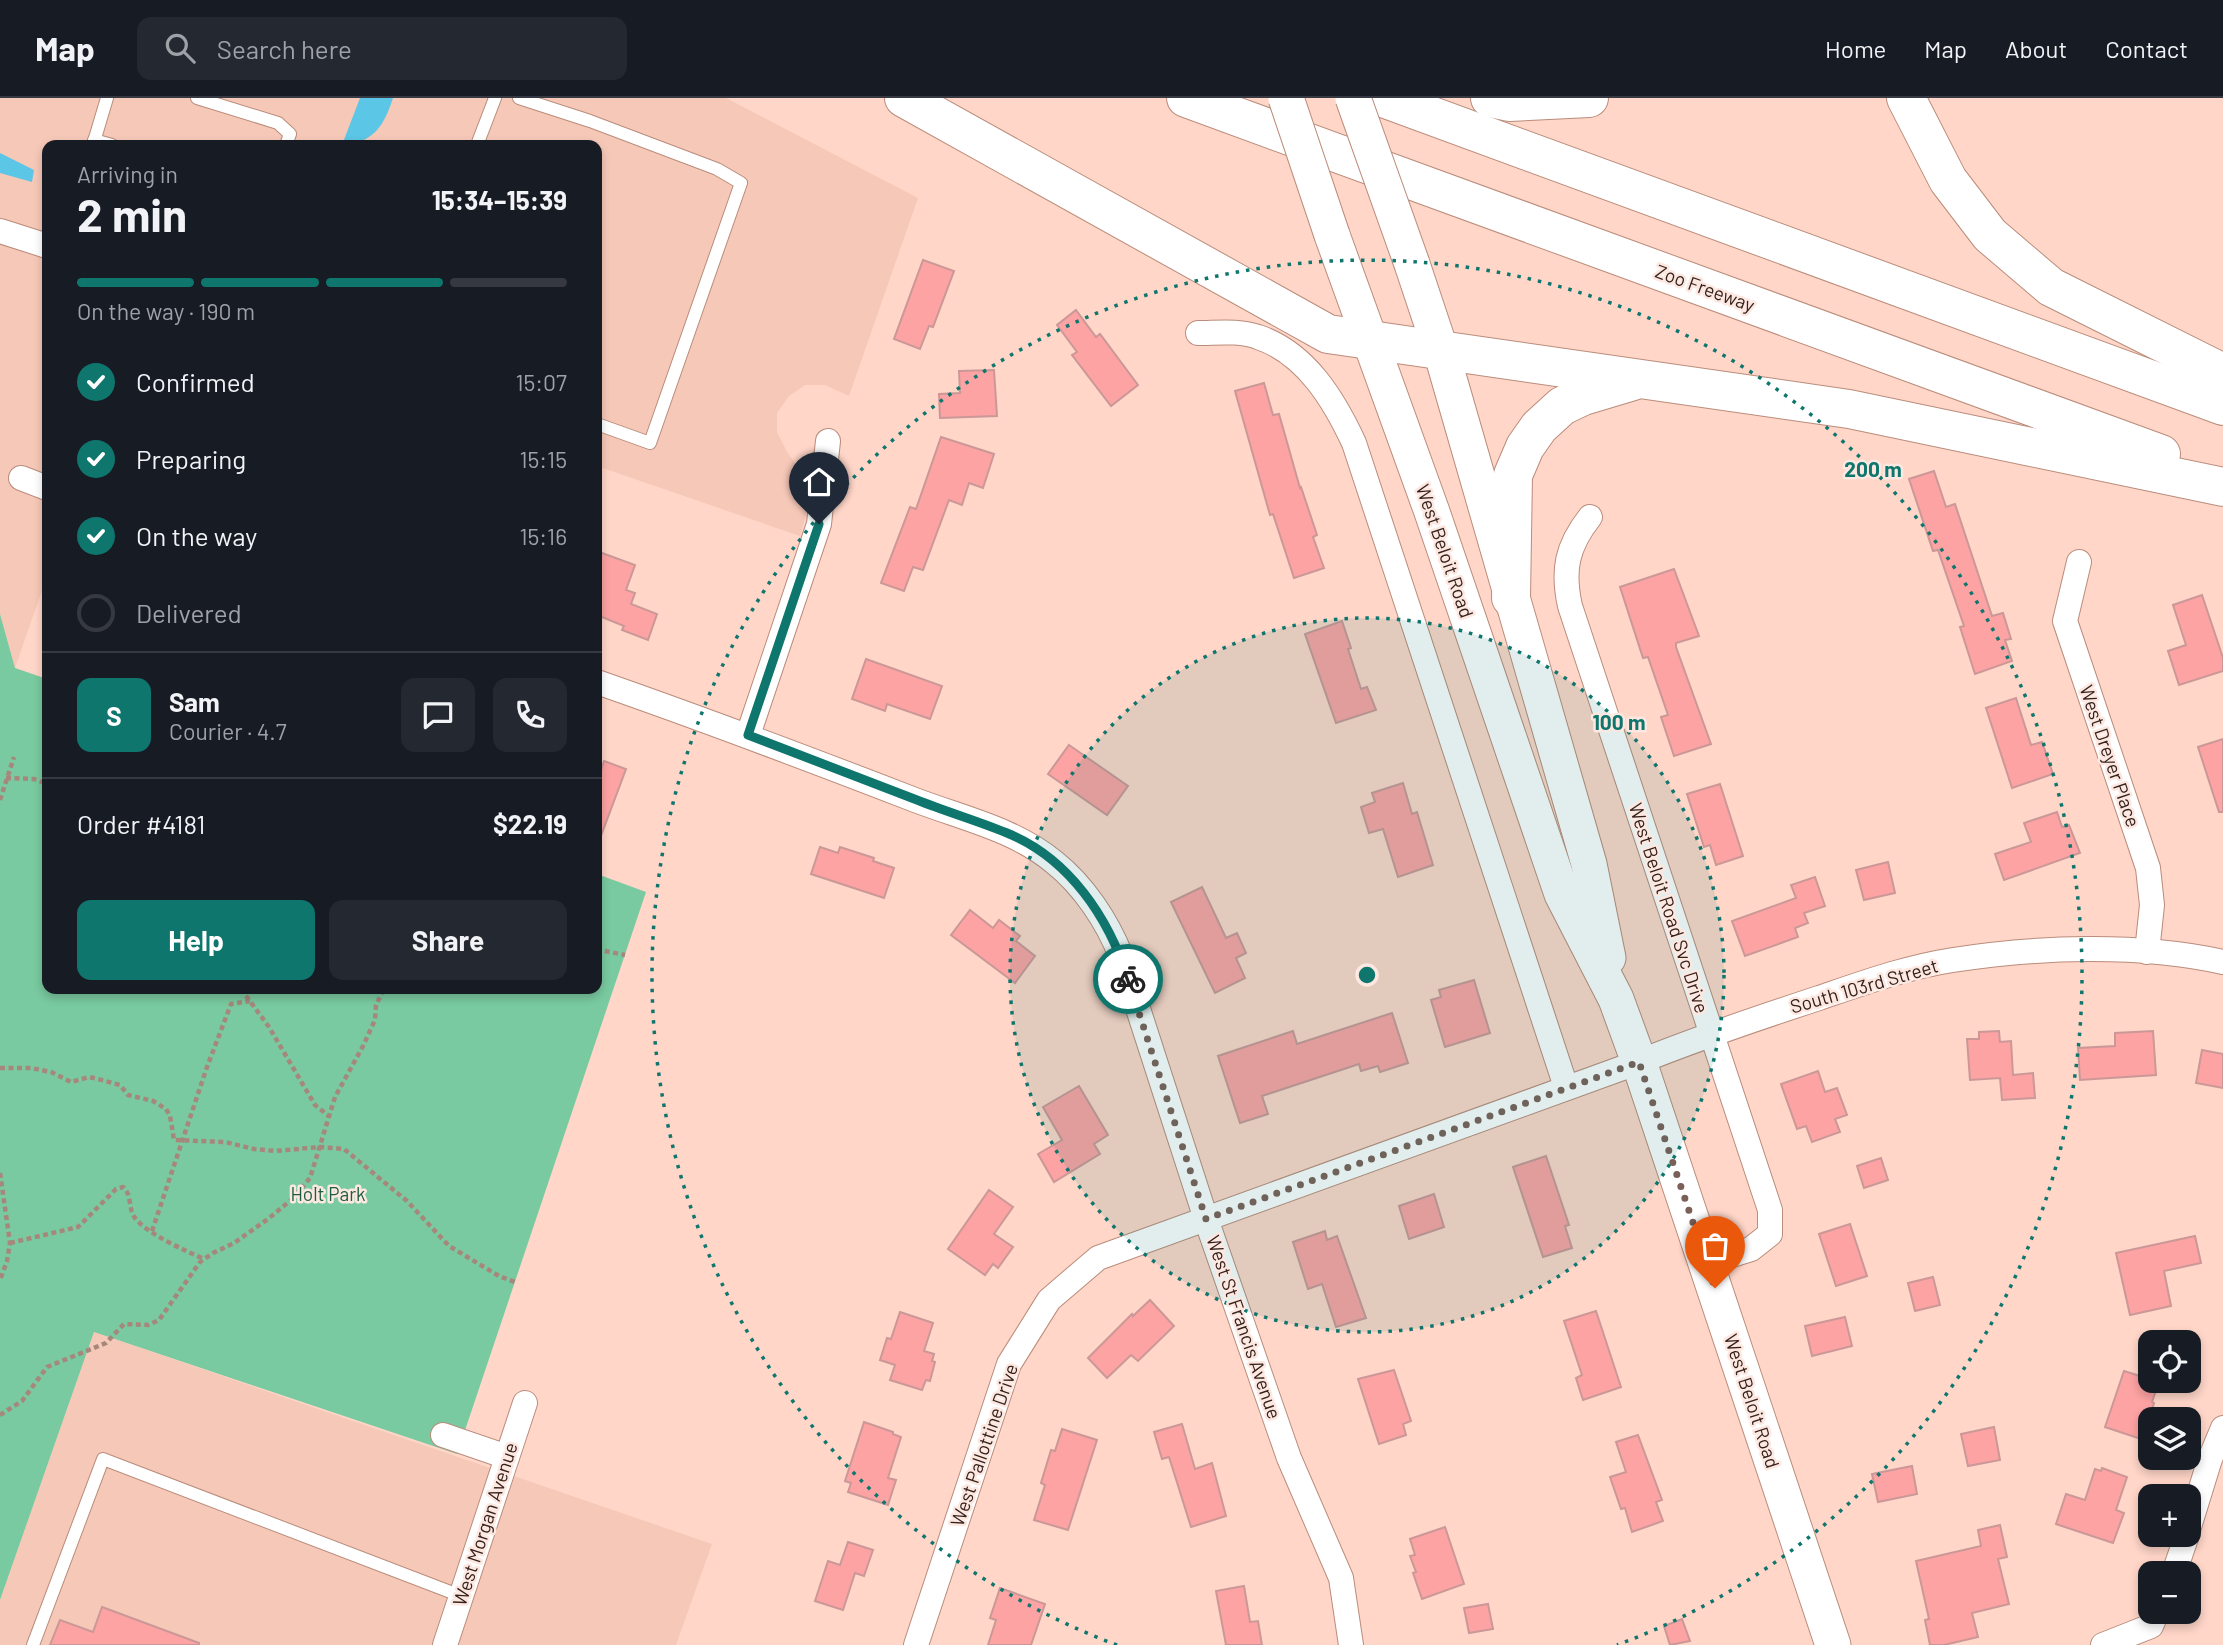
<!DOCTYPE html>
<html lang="en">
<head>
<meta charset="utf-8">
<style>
	:root { --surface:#171b24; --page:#242831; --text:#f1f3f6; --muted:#9ea1a6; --line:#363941; --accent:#0f766e }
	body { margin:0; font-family:Barlow,sans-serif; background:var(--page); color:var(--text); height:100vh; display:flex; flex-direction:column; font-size:26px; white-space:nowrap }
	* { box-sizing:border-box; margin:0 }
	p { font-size:23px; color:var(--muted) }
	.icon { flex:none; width:38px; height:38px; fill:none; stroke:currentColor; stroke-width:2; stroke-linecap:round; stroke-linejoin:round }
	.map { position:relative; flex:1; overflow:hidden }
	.drawer { position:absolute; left:42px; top:42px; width:560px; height:854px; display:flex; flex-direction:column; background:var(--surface); border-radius:14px; box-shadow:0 4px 10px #0003 }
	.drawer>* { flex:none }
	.buttons { position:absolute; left:2138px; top:1232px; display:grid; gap:14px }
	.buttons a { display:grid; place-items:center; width:63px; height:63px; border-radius:14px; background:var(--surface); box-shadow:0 4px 10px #0003; font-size:35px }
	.pin { position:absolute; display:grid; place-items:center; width:60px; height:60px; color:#fff; margin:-72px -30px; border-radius:50% 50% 50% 0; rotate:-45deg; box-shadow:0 0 7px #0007 }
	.pin .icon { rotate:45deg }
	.courier { position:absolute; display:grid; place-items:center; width:70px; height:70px; margin:-35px; border:5px solid #0f766e; border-radius:50%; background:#fff; color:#222; box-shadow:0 2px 9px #0007 }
	.overview em { font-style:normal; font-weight:700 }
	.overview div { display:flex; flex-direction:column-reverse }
	.overview { display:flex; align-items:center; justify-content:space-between; height:119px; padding:0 35px }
	h1 { font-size:46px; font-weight:700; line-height:52px }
	.bar { display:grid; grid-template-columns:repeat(4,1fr); gap:10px 7px; align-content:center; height:84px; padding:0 35px }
	.bar i { height:9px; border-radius:5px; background:var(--line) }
	.bar .active { background:var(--accent) }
	.bar p { grid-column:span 4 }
	.line { display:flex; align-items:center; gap:18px; padding:0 35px; border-top:2px solid var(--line) }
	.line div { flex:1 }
	.round { display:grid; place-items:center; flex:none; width:74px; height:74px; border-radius:14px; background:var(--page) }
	ol { padding:0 35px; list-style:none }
	li { display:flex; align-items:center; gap:21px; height:77px }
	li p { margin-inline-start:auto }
	li .icon { padding:7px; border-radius:50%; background:var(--accent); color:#fff; stroke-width:4 }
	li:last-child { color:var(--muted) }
	li i { width:38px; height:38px; border:4px solid var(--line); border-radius:50% }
	.button { display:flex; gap:14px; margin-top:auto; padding:14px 35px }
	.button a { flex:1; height:80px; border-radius:14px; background:var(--accent); color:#fff; font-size:28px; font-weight:700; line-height:80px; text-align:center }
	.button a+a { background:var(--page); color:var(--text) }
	header { display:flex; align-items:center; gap:42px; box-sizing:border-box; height:98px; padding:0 35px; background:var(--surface); border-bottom:2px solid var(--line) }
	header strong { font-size:33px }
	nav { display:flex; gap:38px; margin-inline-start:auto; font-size:24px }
	.search { width:490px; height:63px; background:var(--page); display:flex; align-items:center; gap:18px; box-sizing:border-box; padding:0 24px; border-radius:14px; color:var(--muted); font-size:26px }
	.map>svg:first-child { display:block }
	.built { fill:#f6c8b8 }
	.green { fill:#79caa0 }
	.water { fill:#5bc6e5 }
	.building { fill:#fda3a3; stroke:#cb9897; stroke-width:2 }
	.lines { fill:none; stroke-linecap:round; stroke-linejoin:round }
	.service-casing { stroke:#ba8c7b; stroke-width:14 }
	.minor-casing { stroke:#ba8c7b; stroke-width:26 }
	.secondary-casing { stroke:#ba8c7b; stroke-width:37 }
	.motorway-casing { stroke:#ba8c7b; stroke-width:40 }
	.path { stroke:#a6877c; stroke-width:4.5; stroke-dasharray:5 3.5; stroke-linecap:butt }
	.service { stroke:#fff; stroke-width:12 }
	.minor { stroke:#fff; stroke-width:24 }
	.secondary { stroke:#fff; stroke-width:35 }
	.motorway { stroke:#fff; stroke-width:38 }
	.secondary-bridge-casing { stroke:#ba8c7b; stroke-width:37; stroke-linecap:butt }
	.secondary-bridge { stroke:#fff; stroke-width:35 }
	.done { stroke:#7b6058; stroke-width:7; stroke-dasharray:0 12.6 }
	.route { stroke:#0f766e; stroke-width:9 }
	.ring { fill:none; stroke:#0f766e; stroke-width:3.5; stroke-dasharray:3.5 7 }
	.labels { text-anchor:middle; stroke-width:5; stroke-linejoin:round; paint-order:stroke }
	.street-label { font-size:19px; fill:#34211b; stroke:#fde8e1 }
	.park-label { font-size:19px; fill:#1b5d40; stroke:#fde8e1 }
	.centre { fill:#0f766e; stroke:#fde8e1; stroke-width:3.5 }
	.ring-label { font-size:21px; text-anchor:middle; font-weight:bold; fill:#0f766e; stroke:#fde8e1; stroke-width:5; stroke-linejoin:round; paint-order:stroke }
</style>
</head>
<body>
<header>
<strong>Map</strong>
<div class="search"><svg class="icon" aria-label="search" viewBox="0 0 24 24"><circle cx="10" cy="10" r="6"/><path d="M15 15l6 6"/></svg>Search here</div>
<nav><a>Home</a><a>Map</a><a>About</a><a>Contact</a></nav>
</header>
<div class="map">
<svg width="2223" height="1547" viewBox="0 0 2223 1547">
	<rect width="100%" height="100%" fill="#ffd6c8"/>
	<g class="built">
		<path d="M0 0H726L918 100 849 298 825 287H805L789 298 777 315V334L787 354 809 384 811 401 800 438 597 368V47H47V478L15 570 0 516Z"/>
		<path d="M94 1234 712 1446 676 1547H0V1502Z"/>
	</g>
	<path class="green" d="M0 516 15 570 47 581V891H597V776L646 794 457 1356 94 1234 0 1502Z"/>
	<g class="water">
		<path d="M360 0H393C384 27 374 45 342 47Z"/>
		<path d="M0 55 34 72 32 84 0 75Z"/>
	</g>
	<g class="building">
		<path d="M923 162 954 173 933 229 929 228 920 251 894 241Z"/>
		<path d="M1076 212 1096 239 1100 236 1138 287 1111 308 1072 257 1077 254 1057 227Z"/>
		<path d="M994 272 997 318 940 320 939 296 960 295 959 273Z"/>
		<path d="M1264 285 1273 317 1279 316 1300 390 1301 389 1317 437 1313 439 1324 470 1294 480 1273 416 1270 417 1235 293Z"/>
		<path d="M941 339 994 356 983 390 969 385 962 407 949 402 923 472 913 469 904 493 881 485 910 409 916 411Z"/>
		<path d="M1934 373 1946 409 1955 406 1992 518 2003 515 2011 541 2005 542 2012 563 1975 576 1960 529 1964 528 1938 452 1933 453 1909 381Z"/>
		<path d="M602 455 635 467 626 492 635 495 631 506 657 516 648 542 622 532 624 528 597 517V468Z"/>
		<path d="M1674 471 1699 538 1676 545V549L1711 646 1674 658 1661 619 1668 617 1648 559 1643 560 1620 489Z"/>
		<path d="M2202 497 2223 560V573L2179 587 2168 553 2186 547 2173 507Z"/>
		<path d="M1342 523 1351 550 1348 551 1361 591 1367 589 1376 612 1336 625 1305 536Z"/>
		<path d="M866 561 942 588 930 621 887 606 885 613 852 601Z"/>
		<path d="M2016 600 2031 647 2042 644 2053 676 2012 690 1986 610Z"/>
		<path d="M2223 641V714H2219L2198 649Z"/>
		<path d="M1069 647 1128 688 1107 717 1048 676Z"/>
		<path d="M604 663 626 671 599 743H597V670L601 672Z"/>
		<path d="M1403 685 1412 716 1417 714 1433 767 1398 779 1383 731 1369 735 1361 709 1375 704 1372 695Z"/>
		<path d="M1720 686 1743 758 1716 767 1710 747 1704 749 1687 696Z"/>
		<path d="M2057 714 2062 729 2069 727 2080 755 2004 782 1995 756 2031 744 2024 725Z"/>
		<path d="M820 749 838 755 840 749 874 760 873 763 894 770 884 800 811 776Z"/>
		<path d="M1888 764 1895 795 1864 802 1856 772Z"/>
		<path d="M1815 779 1825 808 1804 815 1808 825 1795 830 1798 839 1745 858 1732 823 1796 800 1791 787Z"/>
		<path d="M1202 789 1226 840 1237 835 1246 855 1236 860 1245 880 1215 895 1171 804Z"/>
		<path d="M970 812 993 830 999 822 1020 838 1016 843 1035 858 1015 885 951 837Z"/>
		<path d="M1474 882 1490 935 1445 949 1431 902 1441 899 1439 892Z"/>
		<path d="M1392 915 1408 965 1380 974 1378 968 1361 973 1359 966 1262 998 1268 1016 1240 1025 1218 958 1293 933 1297 946Z"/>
		<path d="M1999 933 2000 944 2011 943 2013 977 2033 975 2035 1000 2002 1002 2000 980 1970 982 1967 941H1979V934Z"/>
		<path d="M2153 933 2156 977 2080 982 2078 950 2115 948V935Z"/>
		<path d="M2202 952 2223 956V990L2196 985Z"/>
		<path d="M1818 973 1825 994 1837 990 1847 1017 1835 1021 1840 1034 1812 1044 1806 1028 1797 1031 1781 986Z"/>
		<path d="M1079 988 1108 1037 1094 1046 1100 1056 1054 1084 1038 1056 1062 1042 1043 1009Z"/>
		<path d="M1546 1058 1569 1127 1565 1128 1572 1150 1543 1159 1513 1069Z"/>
		<path d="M1881 1060 1888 1082 1864 1090 1857 1068Z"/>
		<path d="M989 1092 1013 1109 994 1136 1013 1149 998 1170 993 1166 985 1177 948 1151Z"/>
		<path d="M1434 1096 1444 1129 1409 1141 1399 1108Z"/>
		<path d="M1850 1126 1867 1178 1836 1188 1819 1136Z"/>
		<path d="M1325 1133 1327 1142 1337 1138 1366 1220 1336 1229 1322 1186 1308 1191 1293 1144Z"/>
		<path d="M2195 1138 2201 1165 2164 1173 2171 1208 2130 1217 2116 1155Z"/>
		<path d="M1933 1179 1940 1207 1915 1213 1908 1185Z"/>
		<path d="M1150 1202 1174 1228 1138 1263 1131 1257 1107 1280 1088 1260 1132 1216 1133 1218Z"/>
		<path d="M1596 1213 1621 1289 1583 1302 1576 1280 1582 1277 1564 1223Z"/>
		<path d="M900 1214 933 1225 924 1253 934 1256 932 1263 935 1264 930 1283 926 1282 922 1292 890 1282 895 1267 880 1262 887 1240 891 1241Z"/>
		<path d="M1845 1219 1852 1248 1812 1258 1805 1228Z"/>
		<path d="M1394 1272 1411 1323 1403 1326 1406 1337 1379 1346 1358 1281Z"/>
		<path d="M2124 1273 2159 1284 2152 1304 2154 1305 2151 1315 2156 1316 2154 1321H2151V1332L2147 1343 2105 1329Z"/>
		<path d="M864 1324 893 1334V1336L901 1339 888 1380 896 1382 888 1407 848 1394 851 1385 845 1383Z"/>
		<path d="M1182 1326 1195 1371 1212 1365 1226 1418 1191 1429 1169 1359 1162 1361 1154 1334Z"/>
		<path d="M1994 1329 2000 1362 1968 1368 1961 1336Z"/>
		<path d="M1062 1331 1097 1342 1068 1432 1034 1422 1045 1387 1041 1385 1051 1352 1055 1353Z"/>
		<path d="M1638 1337 1662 1402 1656 1404 1663 1423 1632 1434 1625 1410 1621 1411 1610 1379 1626 1374 1616 1344Z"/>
		<path d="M1912 1368 1917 1396 1878 1404 1872 1376Z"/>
		<path d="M2102 1370 2127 1379 2116 1412 2124 1415 2113 1445 2056 1426 2066 1396 2085 1402 2095 1371 2101 1373Z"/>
		<path d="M2000 1427 2007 1459 1998 1461 2009 1506 1972 1515 1978 1539 1944 1547H1930L1925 1522 1929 1521 1916 1463 1981 1448 1978 1432Z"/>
		<path d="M1445 1429 1464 1486 1422 1501 1413 1475 1416 1474 1410 1458 1415 1457 1410 1441Z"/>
		<path d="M848 1444 873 1452 864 1478 855 1475 843 1512 815 1503 828 1463 840 1467Z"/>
		<path d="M1244 1488 1250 1524 1258 1523 1262 1547H1226L1216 1493Z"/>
		<path d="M1000 1490 1045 1506 1031 1547H988L996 1522 990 1520Z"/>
		<path d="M1488 1506 1493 1531 1469 1535 1464 1510Z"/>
		<path d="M102 1509 199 1545V1547H50L60 1522 93 1534Z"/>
		<path d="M1682 1521 1690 1543 1670 1547 1664 1528Z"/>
	</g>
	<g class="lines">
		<defs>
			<g id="service">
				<path d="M197 0 278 25 290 36 286 47"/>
				<path d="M519 0 590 23 717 71 741 85 650 345 597 326"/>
				<path d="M94 42 112 47"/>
				<path d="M93 47 107 0"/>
				<path d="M477 47 495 0"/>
				<path d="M33 1547 103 1361 461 1498"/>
			</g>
			<g id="minor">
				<path d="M0 133 47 148"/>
				<path d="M1198 235C1217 235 1239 232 1258 239 1306 255 1334 302 1354 345L1566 989"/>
				<path d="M21 380 47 390"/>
				<path d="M1590 419C1567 448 1562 472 1570 508L1770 1112V1136L1751 1151 1706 1165"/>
				<path d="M2079 464 2065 523 2148 770 2152 807 2147 854"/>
				<path d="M597 584C703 621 809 661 915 702 962 720 1014 731 1054 764 1084 788 1107 823 1121 858L1206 1121 1289 1360 1341 1480 1351 1547"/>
				<path d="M748 637 819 426 828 343"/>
				<path d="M443 1337 507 1359"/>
				<path d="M2189 1429 2210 1361 2223 1330"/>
				<path d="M2174 1475 2187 1437"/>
				<path d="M445 1547 525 1305"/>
				<path d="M916 1547 1009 1266 1049 1202 1098 1160 1639 964C1698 940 1758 920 1819 900 1863 885 1907 869 1953 862 2038 849 2138 845 2223 864"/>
				<path d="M2103 1547 2151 1528 2157 1514"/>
			</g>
			<g id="secondary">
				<path d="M1332 137 1432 414 1562 796 1616 901 1639 964 1833 1547"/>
				<path d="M1412 166 1441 253 1589 766 1608 860"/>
			</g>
			<g id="motorway">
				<path d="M904 0 1328 236 1849 311 2223 389"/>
				<path d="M1186 0 2161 356"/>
				<path d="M1383 0 2223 308"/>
				<path d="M1490 0 1509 4 1589 0"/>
				<path d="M1906 0 1948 82 1990 137 2051 189 2223 275"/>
				<path d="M1511 500 1513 377 1525 349 1539 329 1562 308 1583 298 1633 283"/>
			</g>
		</defs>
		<use href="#service" class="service-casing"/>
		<use href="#minor" class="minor-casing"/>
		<use href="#secondary" class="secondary-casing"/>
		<use href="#motorway" class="motorway-casing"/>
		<g class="path">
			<path d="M6 680 34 681 47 686"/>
			<path d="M0 702 14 659"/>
			<path d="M597 854 600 852 625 857"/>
			<path d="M241 891 269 929 315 1007 329 1018"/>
			<path d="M0 970H31L51 974 71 984 89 979 98 981 120 987 128 997 153 1003 166 1011 170 1018 174 1042 225 1044 254 1051 275 1053 320 1049 344 1051 407 1103 449 1148 499 1178 515 1184"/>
			<path d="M0 1075 10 1145 7 1163 0 1182"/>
			<path d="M152 1133 207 969 231 906 250 903"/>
			<path d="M10 1145 78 1129 116 1091 123 1089C132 1096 128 1111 135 1120 147 1136 186 1153 204 1161"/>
			<path d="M0 1317 22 1303 47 1269 106 1245 124 1226 148 1227 159 1222 200 1164 213 1155 234 1145 268 1121 291 1102 310 1080 335 999 363 948 375 922 376 907 384 891"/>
		</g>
		<use href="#service" class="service"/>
		<use href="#minor" class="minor"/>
		<use href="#secondary" class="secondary"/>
		<use href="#motorway" class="motorway"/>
		<defs>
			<g id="secondary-bridge">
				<path d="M1286 0 1332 137"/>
				<path d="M1353 0 1412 166"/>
			</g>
		</defs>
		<use href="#secondary-bridge" class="secondary-bridge-casing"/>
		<use href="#secondary-bridge" class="secondary-bridge"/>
	</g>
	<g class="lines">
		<path class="done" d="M1128 881 1206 1121 1639 964 1715 1190"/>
		<path class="route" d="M819 426 748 637C805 659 861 681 917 702 947 714 978 723 1007 735 1069 760 1109 820 1128 881"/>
	</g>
	<circle cx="1367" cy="877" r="357" fill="#0f766e" fill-opacity=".12"/>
	<g class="ring">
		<circle cx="1367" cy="877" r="357"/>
		<path d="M1117 1547A715 715 0 1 1 1617 1547"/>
	</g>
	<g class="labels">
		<g class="street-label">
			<text transform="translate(1705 190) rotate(20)" y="7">Zoo Freeway</text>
			<text transform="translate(1445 453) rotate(71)" y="7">West Beloit Road</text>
			<text transform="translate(2110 658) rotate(71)" y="7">West Dreyer Place</text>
			<text transform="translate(1669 810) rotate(72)" y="7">West Beloit Road Svc Drive</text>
			<text transform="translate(1864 888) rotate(-16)" y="7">South 103rd Street</text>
			<text transform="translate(1244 1229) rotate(71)" y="7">West St Francis Avenue</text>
			<text transform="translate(1752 1303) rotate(72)" y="7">West Beloit Road</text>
			<text transform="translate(984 1347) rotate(-71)" y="7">West Pallottine Drive</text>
			<text transform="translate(485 1426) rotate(-72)" y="7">West Morgan Avenue</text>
		</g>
		<g class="park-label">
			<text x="328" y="1103">Holt Park</text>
		</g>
	</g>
	<circle cx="1367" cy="877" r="10" class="centre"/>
	<g class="ring-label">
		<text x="1873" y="379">200 m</text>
		<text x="1619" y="632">100 m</text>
	</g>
</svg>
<div class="buttons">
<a><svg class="icon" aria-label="locate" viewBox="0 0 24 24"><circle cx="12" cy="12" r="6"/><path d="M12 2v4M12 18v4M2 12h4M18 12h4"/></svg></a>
<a><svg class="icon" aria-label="layers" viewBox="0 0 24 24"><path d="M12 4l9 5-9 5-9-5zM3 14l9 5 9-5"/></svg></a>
<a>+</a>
<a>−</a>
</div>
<div class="pin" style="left:1715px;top:1190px;background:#ea580c"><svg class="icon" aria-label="bag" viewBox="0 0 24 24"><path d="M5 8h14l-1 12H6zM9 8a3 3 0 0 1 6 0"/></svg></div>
<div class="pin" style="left:819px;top:426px;background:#1f2937"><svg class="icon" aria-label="home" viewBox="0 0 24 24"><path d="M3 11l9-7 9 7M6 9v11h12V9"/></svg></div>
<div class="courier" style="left:1128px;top:881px"><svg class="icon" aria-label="bike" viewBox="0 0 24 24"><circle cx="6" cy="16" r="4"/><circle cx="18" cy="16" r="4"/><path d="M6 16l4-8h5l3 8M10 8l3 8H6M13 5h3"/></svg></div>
<section class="drawer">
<div class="overview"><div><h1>2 min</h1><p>Arriving in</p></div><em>15:34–15:39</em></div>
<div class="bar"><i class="active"></i><i class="active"></i><i class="active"></i><i></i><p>On the way · 190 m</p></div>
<ol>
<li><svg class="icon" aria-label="check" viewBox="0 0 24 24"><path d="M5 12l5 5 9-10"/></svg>Confirmed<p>15:07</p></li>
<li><svg class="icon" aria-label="check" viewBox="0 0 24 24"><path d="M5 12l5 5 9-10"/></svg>Preparing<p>15:15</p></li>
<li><svg class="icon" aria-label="check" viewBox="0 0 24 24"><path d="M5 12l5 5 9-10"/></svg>On the way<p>15:16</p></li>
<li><i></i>Delivered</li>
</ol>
<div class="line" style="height:126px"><b class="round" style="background:var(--accent);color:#fff">S</b><div><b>Sam</b><p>Courier · 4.7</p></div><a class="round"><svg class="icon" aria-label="chat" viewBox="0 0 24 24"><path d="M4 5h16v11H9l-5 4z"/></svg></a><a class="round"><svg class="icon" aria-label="phone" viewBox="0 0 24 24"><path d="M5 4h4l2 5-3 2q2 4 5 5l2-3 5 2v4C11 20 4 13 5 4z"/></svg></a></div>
<div class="line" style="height:91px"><div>Order #4181</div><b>$22.19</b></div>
<div class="button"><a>Help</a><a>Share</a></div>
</section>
</div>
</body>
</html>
